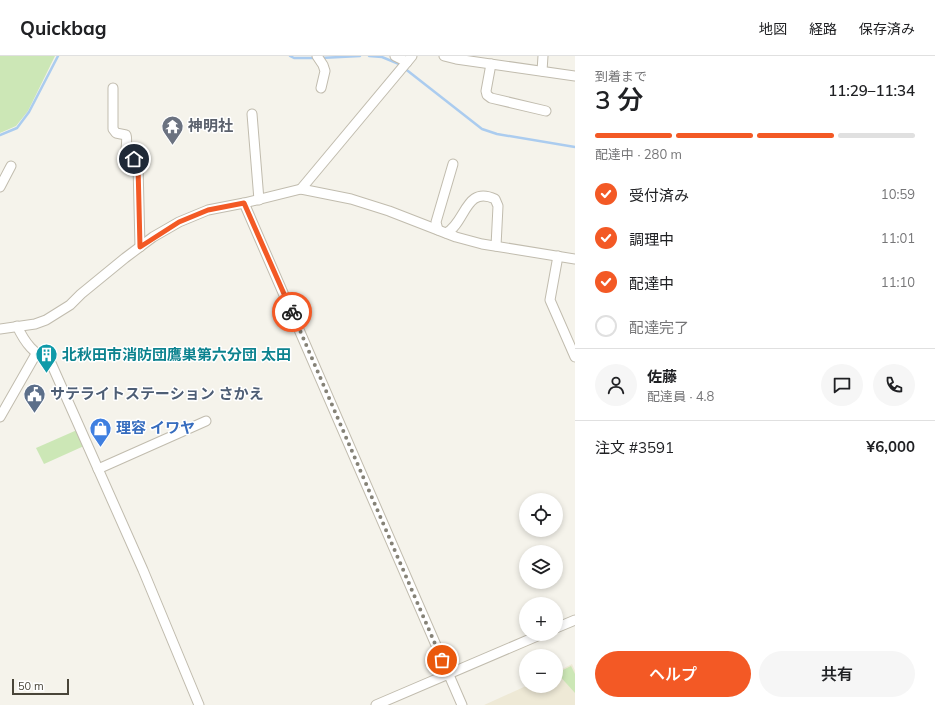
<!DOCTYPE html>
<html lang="ja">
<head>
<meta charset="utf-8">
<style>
	:root { --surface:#fff; --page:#f6f6f6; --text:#202124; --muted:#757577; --line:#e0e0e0; --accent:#f35925 }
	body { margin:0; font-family:Mulish,"Noto Sans JP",sans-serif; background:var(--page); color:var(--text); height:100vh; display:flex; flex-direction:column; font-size:15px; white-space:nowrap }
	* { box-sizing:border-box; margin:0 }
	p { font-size:13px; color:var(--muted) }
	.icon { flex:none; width:22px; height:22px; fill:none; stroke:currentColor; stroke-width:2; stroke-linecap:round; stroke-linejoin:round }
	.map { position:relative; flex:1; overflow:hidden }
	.details { display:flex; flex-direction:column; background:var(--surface); width:360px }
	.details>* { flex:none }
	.tools { position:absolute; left:519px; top:437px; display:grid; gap:8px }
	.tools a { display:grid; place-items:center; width:44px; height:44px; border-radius:50%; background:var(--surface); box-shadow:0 2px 6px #0003; font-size:20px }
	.scale { position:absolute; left:12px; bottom:10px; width:57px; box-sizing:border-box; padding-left:4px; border:2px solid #494539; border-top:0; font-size:11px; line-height:14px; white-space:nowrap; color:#494539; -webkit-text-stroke:3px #fff; paint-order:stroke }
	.pin { position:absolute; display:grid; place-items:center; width:34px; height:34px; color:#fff; margin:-17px; border:2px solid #fff; border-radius:50%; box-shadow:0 1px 4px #0007 }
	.courier { position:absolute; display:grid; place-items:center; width:40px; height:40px; margin:-20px; border:3px solid #f35925; border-radius:50%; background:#fff; color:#222; box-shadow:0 1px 5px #0007 }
	.headline em { font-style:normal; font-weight:600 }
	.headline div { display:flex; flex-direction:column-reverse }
	.headline { display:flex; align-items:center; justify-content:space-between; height:68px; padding:0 20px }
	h1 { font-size:26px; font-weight:600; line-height:30px }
	.bar { display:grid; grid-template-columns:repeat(4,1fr); gap:6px 4px; align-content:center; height:48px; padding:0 20px }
	.bar i { height:5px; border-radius:3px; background:var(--line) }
	.bar .active { background:var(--accent) }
	.bar p { grid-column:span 4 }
	.line { display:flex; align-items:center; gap:10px; padding:0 20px; border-top:1px solid var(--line) }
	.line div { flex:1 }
	.round { display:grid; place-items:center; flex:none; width:42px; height:42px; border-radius:21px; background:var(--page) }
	ol { padding:0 20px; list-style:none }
	li { display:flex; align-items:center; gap:12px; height:44px }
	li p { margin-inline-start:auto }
	li .icon { padding:4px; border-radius:50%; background:var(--accent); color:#fff; stroke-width:4 }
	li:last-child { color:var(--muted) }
	li i { width:22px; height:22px; border:2px solid var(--line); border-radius:50% }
	.action { display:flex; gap:8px; margin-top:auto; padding:8px 20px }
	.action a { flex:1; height:46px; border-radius:24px; background:var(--accent); color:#fff; font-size:16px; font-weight:600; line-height:46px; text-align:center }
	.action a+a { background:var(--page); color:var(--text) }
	header { display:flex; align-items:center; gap:24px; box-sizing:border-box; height:56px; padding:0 20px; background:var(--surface); border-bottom:1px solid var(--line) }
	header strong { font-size:19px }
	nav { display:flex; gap:22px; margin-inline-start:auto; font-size:14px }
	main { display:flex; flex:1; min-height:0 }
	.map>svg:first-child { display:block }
	.education { fill:#eee9d6 }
	.green { fill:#cce7b6 }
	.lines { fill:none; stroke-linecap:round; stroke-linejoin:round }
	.stream { stroke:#abccef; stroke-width:2.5 }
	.street-casing { stroke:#c1bcae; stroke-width:11 }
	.street { stroke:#fff; stroke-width:9 }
	.done { stroke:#858277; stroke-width:4; stroke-dasharray:0 7.2 }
	.route { stroke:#f35925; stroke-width:5 }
	.labels { text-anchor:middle; stroke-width:3; stroke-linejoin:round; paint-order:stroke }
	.worship-label { font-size:15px; font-weight:bold; fill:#5b616d; stroke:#fff; text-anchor:start }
	.culture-label { font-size:15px; font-weight:bold; fill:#0d838f; stroke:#fff; text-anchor:start }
	.service-label { font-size:15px; font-weight:bold; fill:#4e5e75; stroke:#fff; text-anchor:start }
	.shop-label { font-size:15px; font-weight:bold; fill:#366cbe; stroke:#fff; text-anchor:start }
</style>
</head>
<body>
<header>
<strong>Quickbag</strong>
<nav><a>地図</a><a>経路</a><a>保存済み</a></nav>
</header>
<main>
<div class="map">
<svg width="575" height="649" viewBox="0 0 575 649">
	<rect width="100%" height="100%" fill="#f5f3eb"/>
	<path class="education" d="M572 608 575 615V649H484L526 630H556V616Z"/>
	<g class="green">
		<path d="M0 0H55L28 55 16 70 0 77Z"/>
		<path d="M77 374 84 390 44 408 36 392Z"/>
		<path d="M571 610 575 618V637L557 617Z"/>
	</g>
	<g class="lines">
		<g class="stream">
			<path d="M290 0 294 2H316"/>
			<path d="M369 0 382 1 399 8 482 73 497 78 575 91"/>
			<path d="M321 2 360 0"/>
			<path d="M0 79 17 72 29 56 58 0"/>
		</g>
		<defs>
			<g id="street">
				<path d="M317 0 323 9 325 15 321 32"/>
				<path d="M395 0 407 6"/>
				<path d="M444 0 456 3 575 20"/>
				<path d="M491 8 486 35 487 39 491 42 546 55"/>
				<path d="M542 15 543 0"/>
				<path d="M113 32V73L116 77 126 79C128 85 125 93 126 100L134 103 138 109 140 191"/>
				<path d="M252 58 259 144"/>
				<path d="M0 131 11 110"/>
				<path d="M301 133 412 0"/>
				<path d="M244 147 462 649"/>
				<path d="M438 174 436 166 453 108"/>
				<path d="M446 177C466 167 465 129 495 143L498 150 496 190"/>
				<path d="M558 200 550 244 575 301"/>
				<path d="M17 270C26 289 33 296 51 307L143 514 199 649"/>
				<path d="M0 273 35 268 46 264 70 249 81 238 125 202 153 181 179 166 208 154 244 147 301 133 351 143 389 155 456 181 482 188 575 203"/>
				<path d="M0 361 36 298"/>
				<path d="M98 413 206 365"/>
				<path d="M556 572 575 564"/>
				<path d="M376 649 542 578"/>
			</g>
		</defs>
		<use href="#street" class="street-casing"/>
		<use href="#street" class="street"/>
	</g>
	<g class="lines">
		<path class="done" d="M292 256 442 604"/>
		<path class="route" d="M134 103 138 109 140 191 179 166 208 154 244 147 292 256"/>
	</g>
	<defs>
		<symbol id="temple-pin" viewBox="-11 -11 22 30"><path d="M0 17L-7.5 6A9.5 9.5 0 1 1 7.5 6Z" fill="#6b7280" stroke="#fff"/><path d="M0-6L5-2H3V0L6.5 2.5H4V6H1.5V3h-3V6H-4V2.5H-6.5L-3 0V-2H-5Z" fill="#fff"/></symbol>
		<symbol id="building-pin" viewBox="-11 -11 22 30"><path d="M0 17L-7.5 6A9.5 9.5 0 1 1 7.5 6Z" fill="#0f9aa8" stroke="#fff"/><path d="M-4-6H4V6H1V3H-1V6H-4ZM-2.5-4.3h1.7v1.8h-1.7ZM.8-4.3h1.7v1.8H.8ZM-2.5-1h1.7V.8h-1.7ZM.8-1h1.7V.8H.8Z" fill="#fff"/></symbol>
		<symbol id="civic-pin" viewBox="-11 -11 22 30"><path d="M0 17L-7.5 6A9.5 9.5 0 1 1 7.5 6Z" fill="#5c6f8a" stroke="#fff"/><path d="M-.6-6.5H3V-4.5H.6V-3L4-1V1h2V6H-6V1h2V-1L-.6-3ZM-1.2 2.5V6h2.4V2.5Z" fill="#fff"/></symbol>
		<symbol id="shop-pin" viewBox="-11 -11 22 30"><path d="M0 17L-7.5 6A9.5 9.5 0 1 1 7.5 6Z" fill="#3f7fe0" stroke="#fff"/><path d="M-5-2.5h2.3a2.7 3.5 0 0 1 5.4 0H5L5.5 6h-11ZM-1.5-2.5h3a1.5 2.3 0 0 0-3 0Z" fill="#fff"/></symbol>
	</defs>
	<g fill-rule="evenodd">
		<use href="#temple-pin" x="160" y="58" width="25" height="34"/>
		<use href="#building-pin" x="34" y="286" width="25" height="34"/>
		<use href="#civic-pin" x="22" y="326" width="25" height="34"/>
		<use href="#shop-pin" x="88" y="360" width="25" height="34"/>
	</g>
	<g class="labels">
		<g class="worship-label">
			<text x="188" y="75">神明社</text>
		</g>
		<g class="culture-label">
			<text x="62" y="304">北秋田市消防団鷹巣第六分団 太田</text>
		</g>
		<g class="service-label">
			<text x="50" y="343">サテライトステーション さかえ</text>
		</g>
		<g class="shop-label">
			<text x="116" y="377">理容 イワヤ</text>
		</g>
	</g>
</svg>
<div class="tools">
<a><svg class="icon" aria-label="locate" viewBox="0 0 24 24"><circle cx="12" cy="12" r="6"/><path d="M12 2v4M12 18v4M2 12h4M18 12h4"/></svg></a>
<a><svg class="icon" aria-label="layers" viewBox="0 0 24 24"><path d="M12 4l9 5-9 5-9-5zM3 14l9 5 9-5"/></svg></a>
<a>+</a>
<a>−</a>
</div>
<div class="scale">50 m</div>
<div class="pin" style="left:442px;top:604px;background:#ea580c"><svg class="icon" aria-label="bag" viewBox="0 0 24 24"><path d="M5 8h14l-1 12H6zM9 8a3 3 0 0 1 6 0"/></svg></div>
<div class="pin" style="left:134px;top:103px;background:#1f2937"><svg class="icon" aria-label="home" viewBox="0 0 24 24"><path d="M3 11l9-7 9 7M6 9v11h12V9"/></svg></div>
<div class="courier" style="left:292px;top:256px"><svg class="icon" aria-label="bike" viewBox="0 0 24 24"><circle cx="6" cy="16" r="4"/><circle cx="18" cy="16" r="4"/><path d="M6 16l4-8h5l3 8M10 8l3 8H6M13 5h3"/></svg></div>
</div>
<section class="details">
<div class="headline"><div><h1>3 分</h1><p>到着まで</p></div><em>11:29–11:34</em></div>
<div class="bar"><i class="active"></i><i class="active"></i><i class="active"></i><i></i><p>配達中 · 280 m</p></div>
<ol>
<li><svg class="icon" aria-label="check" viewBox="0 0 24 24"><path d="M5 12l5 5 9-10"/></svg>受付済み<p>10:59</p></li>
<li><svg class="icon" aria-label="check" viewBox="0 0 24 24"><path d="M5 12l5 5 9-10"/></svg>調理中<p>11:01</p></li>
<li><svg class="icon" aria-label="check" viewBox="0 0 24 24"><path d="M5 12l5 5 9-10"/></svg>配達中<p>11:10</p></li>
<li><i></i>配達完了</li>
</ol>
<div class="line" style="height:72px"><a class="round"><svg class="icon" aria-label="person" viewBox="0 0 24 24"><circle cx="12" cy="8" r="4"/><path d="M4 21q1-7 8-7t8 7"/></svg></a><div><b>佐藤</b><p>配達員 · 4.8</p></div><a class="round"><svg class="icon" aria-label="chat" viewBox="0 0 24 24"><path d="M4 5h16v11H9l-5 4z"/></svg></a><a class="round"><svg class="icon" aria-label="phone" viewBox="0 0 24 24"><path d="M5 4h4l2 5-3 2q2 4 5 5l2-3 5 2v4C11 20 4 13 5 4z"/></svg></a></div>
<div class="line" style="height:52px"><div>注文 #3591</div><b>¥6,000</b></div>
<div class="action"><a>ヘルプ</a><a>共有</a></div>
</section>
</main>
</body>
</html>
